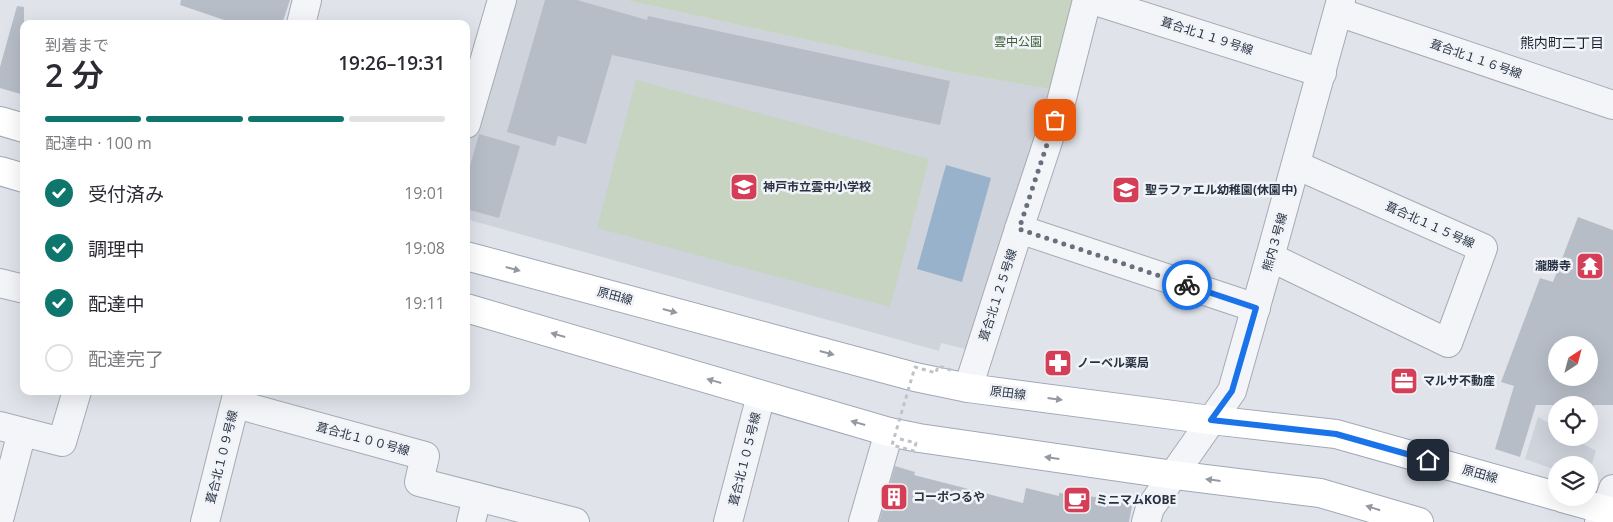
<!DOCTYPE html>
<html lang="ja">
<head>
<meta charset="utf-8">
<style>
	:root { --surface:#fff; --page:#f2f2f3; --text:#2b2b33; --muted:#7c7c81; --line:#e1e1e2; --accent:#0f766e }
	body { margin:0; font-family:"Open Sans","Noto Sans JP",sans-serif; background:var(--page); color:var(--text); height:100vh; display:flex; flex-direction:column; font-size:19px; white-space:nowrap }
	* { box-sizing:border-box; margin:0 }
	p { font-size:16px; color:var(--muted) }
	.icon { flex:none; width:28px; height:28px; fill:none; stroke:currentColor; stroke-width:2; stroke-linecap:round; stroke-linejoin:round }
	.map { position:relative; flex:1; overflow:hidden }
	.side { position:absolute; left:20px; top:20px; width:450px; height:375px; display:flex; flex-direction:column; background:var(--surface); border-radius:10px; box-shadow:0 5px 20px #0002 }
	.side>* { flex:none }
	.needle { width:32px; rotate:36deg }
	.controls { position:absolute; left:1548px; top:336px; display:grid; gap:10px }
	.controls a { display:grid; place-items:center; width:50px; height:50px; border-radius:50%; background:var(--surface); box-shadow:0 5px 20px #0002; font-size:25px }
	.pin { position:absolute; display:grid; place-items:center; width:42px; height:42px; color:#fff; margin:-21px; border-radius:10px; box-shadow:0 2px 8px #0006 }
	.courier { position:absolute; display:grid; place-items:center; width:50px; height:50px; margin:-25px; border:4px solid #1a73e8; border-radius:50%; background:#fff; color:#222; box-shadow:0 1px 6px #0007 }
	.head em { font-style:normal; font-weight:600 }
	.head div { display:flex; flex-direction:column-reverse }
	.head { display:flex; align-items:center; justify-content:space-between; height:85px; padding:0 25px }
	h1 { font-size:32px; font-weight:600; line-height:38px }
	.bar { display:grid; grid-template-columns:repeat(4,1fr); gap:8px 5px; align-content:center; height:60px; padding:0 25px }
	.bar i { height:6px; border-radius:4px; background:var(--line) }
	.bar .selected { background:var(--accent) }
	.bar p { grid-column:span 4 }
	ol { padding:0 25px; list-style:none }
	li { display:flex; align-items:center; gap:15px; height:55px }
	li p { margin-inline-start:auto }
	li .icon { padding:5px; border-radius:50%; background:var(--accent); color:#fff; stroke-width:4 }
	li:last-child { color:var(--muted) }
	li i { width:28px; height:28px; border:2px solid var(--line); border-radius:50% }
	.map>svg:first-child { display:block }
	.built { fill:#ced3dc }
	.green { fill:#c6d4c1 }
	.water { fill:#99b2cb }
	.building { fill:#b7bdc7; fill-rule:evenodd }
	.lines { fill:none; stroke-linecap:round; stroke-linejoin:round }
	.minor-casing { stroke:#a5abb4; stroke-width:30 }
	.tertiary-casing { stroke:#a5abb4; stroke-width:30 }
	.primary-casing { stroke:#9fa8b6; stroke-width:30 }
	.minor { stroke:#f3f5f8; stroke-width:28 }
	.tertiary { stroke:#f3f5f8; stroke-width:28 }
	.primary { stroke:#fff; stroke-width:28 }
	.path-bridge { stroke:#bec2c9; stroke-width:3; stroke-dasharray:4 4; stroke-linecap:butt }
	.oneway { fill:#9498a0 }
	.done { stroke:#68707d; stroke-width:5; stroke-dasharray:0 9 }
	.route { stroke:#1a73e8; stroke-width:6 }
	.labels { text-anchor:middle; stroke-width:5; stroke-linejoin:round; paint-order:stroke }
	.street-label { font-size:12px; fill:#283242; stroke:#f0f3f7 }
	.park-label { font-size:12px; fill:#3d5e34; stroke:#f0f3f7 }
	.poi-label { font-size:12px; font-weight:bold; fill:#283242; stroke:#f0f3f7; text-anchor:start }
	.neighbourhood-label { font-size:14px; fill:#1a2333; stroke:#f0f3f7 }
</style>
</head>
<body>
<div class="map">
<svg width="1613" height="522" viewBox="0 0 1613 522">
	<rect width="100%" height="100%" fill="#e0e4ea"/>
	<g class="built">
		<path d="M514 0H625L963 74 1055 90 965 349 941 343 939 351 466 219V155Z"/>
		<path d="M1538 417 1556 427V438H1573L1596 451 1589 473V465H1556V470L1525 459Z"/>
	</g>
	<g class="green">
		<path d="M625 0H1078L1055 90 963 74Z"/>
		<path d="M636 80 929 159 890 307 597 228Z"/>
	</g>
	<path class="water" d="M946 165 991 178 962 282 917 269Z"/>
	<g class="building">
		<path d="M181 0H290L282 24H236L180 5Z"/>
		<path d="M545 0H577L647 20 648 16 950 81 940 125 612 55 586 144 558 136 555 146 507 132Z"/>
		<path d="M17 6 24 7V95L0 88V67Z"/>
		<path d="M479 134 520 146 499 218 466 209V180Z"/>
		<path d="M1578 217 1613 230V405H1594L1589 416V405H1536L1520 457 1495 449 1514 386 1501 382 1540 278 1553 282ZM1556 345H1589V378H1556Z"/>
		<path d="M895 466 915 472 914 475 1023 503 1026 488 1059 496V493L1133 501 1129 522H879Z"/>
	</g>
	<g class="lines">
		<defs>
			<g id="minor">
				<path d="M1092 0 1322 73"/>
				<path d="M1338 12 1613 105"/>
				<path d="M301 24 307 0"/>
				<path d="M466 124 502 0"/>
				<path d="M1019 229 1256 308"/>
				<path d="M1270 257 1448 343 1483 248 1296 165"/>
				<path d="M0 283 24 289"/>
				<path d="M968 388 1019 229 1061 102 1087 0"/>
				<path d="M236 404 425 456 419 482 575 522"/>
				<path d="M0 426 62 442 77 391"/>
				<path d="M0 516 22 432"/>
				<path d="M205 522 238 391"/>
				<path d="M471 522 477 497"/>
				<path d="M728 522 761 395"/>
				<path d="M863 522 889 432"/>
				<path d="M1146 522 1150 508 1232 391 1270 257 1341 0"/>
			</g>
			<path id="tertiary" d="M1599 522 1606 510 1613 489"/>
			<g id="primary">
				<path d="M0 121 24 128"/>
				<path d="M0 171 24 178"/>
				<path d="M466 256 915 377 968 388 1211 420 1336 434 1556 496"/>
				<path d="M466 308 889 432 919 438 1174 475 1320 493 1419 522"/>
				<path d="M1562 498 1613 512"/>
			</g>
		</defs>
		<use href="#minor" class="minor-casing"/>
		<use href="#tertiary" class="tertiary-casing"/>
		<use href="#primary" class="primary-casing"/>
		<use href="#minor" class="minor"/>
		<use href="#tertiary" class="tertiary"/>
		<use href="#primary" class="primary"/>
		<path class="path-bridge" d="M900 439 916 443 914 451 892 445 915 367 936 373 938 366 951 370"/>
	</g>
	<defs><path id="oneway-solid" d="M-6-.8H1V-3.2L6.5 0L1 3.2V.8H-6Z" transform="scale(1.25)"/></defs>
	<g class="oneway">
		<use href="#oneway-solid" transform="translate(513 269) rotate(15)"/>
		<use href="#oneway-solid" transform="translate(670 311) rotate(15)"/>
		<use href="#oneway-solid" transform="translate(558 335) rotate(-164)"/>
		<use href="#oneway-solid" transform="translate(827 353) rotate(15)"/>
		<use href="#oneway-solid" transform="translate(714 381) rotate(-164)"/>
		<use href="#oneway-solid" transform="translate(1055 399) rotate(7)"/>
		<use href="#oneway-solid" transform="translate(858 423) rotate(-164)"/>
		<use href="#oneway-solid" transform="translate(1052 458) rotate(-172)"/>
		<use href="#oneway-solid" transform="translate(1213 480) rotate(-173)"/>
		<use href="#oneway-solid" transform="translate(1373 508) rotate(-163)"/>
	</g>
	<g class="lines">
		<path class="done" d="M1055 120 1019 229 1187 285"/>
		<path class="route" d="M1187 285 1256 308 1232 391 1211 420 1336 434 1428 460"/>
	</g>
	<defs>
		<symbol id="school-square" viewBox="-11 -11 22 22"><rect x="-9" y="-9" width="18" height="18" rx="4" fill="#d43f57" stroke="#f0f3f7"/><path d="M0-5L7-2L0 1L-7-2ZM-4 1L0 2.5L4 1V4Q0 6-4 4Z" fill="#fff"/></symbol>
		<symbol id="temple-square" viewBox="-11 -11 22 22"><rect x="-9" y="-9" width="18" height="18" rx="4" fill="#d43f57" stroke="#f0f3f7"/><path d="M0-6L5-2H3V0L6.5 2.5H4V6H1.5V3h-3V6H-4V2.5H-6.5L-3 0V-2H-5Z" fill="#fff"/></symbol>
		<symbol id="pharmacy-square" viewBox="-11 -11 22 22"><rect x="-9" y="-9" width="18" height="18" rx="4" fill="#d43f57" stroke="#f0f3f7"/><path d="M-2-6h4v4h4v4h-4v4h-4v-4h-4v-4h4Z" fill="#fff"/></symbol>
		<symbol id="office-square" viewBox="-11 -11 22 22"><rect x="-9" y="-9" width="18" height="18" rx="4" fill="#d43f57" stroke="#f0f3f7"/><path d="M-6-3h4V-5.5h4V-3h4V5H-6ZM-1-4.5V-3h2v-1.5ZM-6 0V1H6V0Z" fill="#fff"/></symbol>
		<symbol id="building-square" viewBox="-11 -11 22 22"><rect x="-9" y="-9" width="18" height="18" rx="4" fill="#d43f57" stroke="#f0f3f7"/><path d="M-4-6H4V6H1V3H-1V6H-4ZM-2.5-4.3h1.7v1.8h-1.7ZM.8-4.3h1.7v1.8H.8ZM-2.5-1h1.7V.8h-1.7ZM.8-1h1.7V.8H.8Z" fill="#fff"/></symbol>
		<symbol id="cafe-square" viewBox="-11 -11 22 22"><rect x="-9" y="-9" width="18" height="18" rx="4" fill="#d43f57" stroke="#f0f3f7"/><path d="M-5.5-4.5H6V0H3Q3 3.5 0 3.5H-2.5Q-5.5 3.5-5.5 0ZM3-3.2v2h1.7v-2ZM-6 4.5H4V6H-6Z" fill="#fff"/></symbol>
	</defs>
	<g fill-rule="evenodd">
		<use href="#school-square" x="728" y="171" width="32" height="32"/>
		<use href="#school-square" x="1110" y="174" width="32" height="32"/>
		<use href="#temple-square" x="1574" y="250" width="32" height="32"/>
		<use href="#pharmacy-square" x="1042" y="347" width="32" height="32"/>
		<use href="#office-square" x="1388" y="365" width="32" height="32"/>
		<use href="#building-square" x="878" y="481" width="32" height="32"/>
		<use href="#cafe-square" x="1061" y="484" width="32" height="32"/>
	</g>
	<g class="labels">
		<g class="street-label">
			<text transform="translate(1207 36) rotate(18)" y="4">葺合北１１９号線</text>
			<text transform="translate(1476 59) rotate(19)" y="4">葺合北１１６号線</text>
			<text transform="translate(1430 225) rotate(24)" y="4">葺合北１１５号線</text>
			<text transform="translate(1275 242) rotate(-74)" y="4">熊内３号線</text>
			<text transform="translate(998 295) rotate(-72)" y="4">葺合北１２５号線</text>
			<text transform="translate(615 296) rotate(15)" y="4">原田線</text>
			<text transform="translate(1008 393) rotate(7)" y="4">原田線</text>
			<text transform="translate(363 439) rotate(15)" y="4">葺合北１００号線</text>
			<text transform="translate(222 457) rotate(-76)" y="4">葺合北１０９号線</text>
			<text transform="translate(745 459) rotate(-76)" y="4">葺合北１０５号線</text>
			<text transform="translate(1480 474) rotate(16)" y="4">原田線</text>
		</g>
		<g class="park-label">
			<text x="1018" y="46">雲中公園</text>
		</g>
		<g class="poi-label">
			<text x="763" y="191">神戸市立雲中小学校</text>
			<text x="1145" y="194">聖ラファエル幼稚園(休園中)</text>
			<text x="1571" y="270" text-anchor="end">瀧勝寺</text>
			<text x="1077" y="367">ノーベル薬局</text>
			<text x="1423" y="385">マルサ不動産</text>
			<text x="913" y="501">コーポつるや</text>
			<text x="1096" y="504">ミニマムKOBE</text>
		</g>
		<g class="neighbourhood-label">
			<text x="1562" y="48">熊内町二丁目</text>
		</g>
	</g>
</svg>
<div class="controls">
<a><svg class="needle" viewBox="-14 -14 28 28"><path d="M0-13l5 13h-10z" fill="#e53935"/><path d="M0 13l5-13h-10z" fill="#7c7c81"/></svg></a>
<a><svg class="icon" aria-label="locate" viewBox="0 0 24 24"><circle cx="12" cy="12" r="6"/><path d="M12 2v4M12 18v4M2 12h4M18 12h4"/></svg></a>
<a><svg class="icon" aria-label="layers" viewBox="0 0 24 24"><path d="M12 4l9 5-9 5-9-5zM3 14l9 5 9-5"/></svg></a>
</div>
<div class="pin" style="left:1055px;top:120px;background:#ea580c"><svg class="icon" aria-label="bag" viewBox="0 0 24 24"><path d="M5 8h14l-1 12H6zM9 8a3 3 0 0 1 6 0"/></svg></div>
<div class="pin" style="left:1428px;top:460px;background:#1f2937"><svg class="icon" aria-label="home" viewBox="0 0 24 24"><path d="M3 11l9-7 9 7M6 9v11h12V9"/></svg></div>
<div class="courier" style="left:1187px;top:285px"><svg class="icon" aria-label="bike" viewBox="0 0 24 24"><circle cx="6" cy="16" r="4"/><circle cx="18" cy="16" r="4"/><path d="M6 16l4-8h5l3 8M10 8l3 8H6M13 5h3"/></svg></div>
<section class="side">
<div class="head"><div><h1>2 分</h1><p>到着まで</p></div><em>19:26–19:31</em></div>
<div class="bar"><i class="selected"></i><i class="selected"></i><i class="selected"></i><i></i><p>配達中 · 100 m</p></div>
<ol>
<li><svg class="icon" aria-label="check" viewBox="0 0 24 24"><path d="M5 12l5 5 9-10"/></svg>受付済み<p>19:01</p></li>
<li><svg class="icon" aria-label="check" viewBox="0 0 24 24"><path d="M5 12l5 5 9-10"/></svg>調理中<p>19:08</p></li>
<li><svg class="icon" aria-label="check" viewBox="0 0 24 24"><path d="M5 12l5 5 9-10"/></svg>配達中<p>19:11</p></li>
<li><i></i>配達完了</li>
</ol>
</section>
</div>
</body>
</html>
